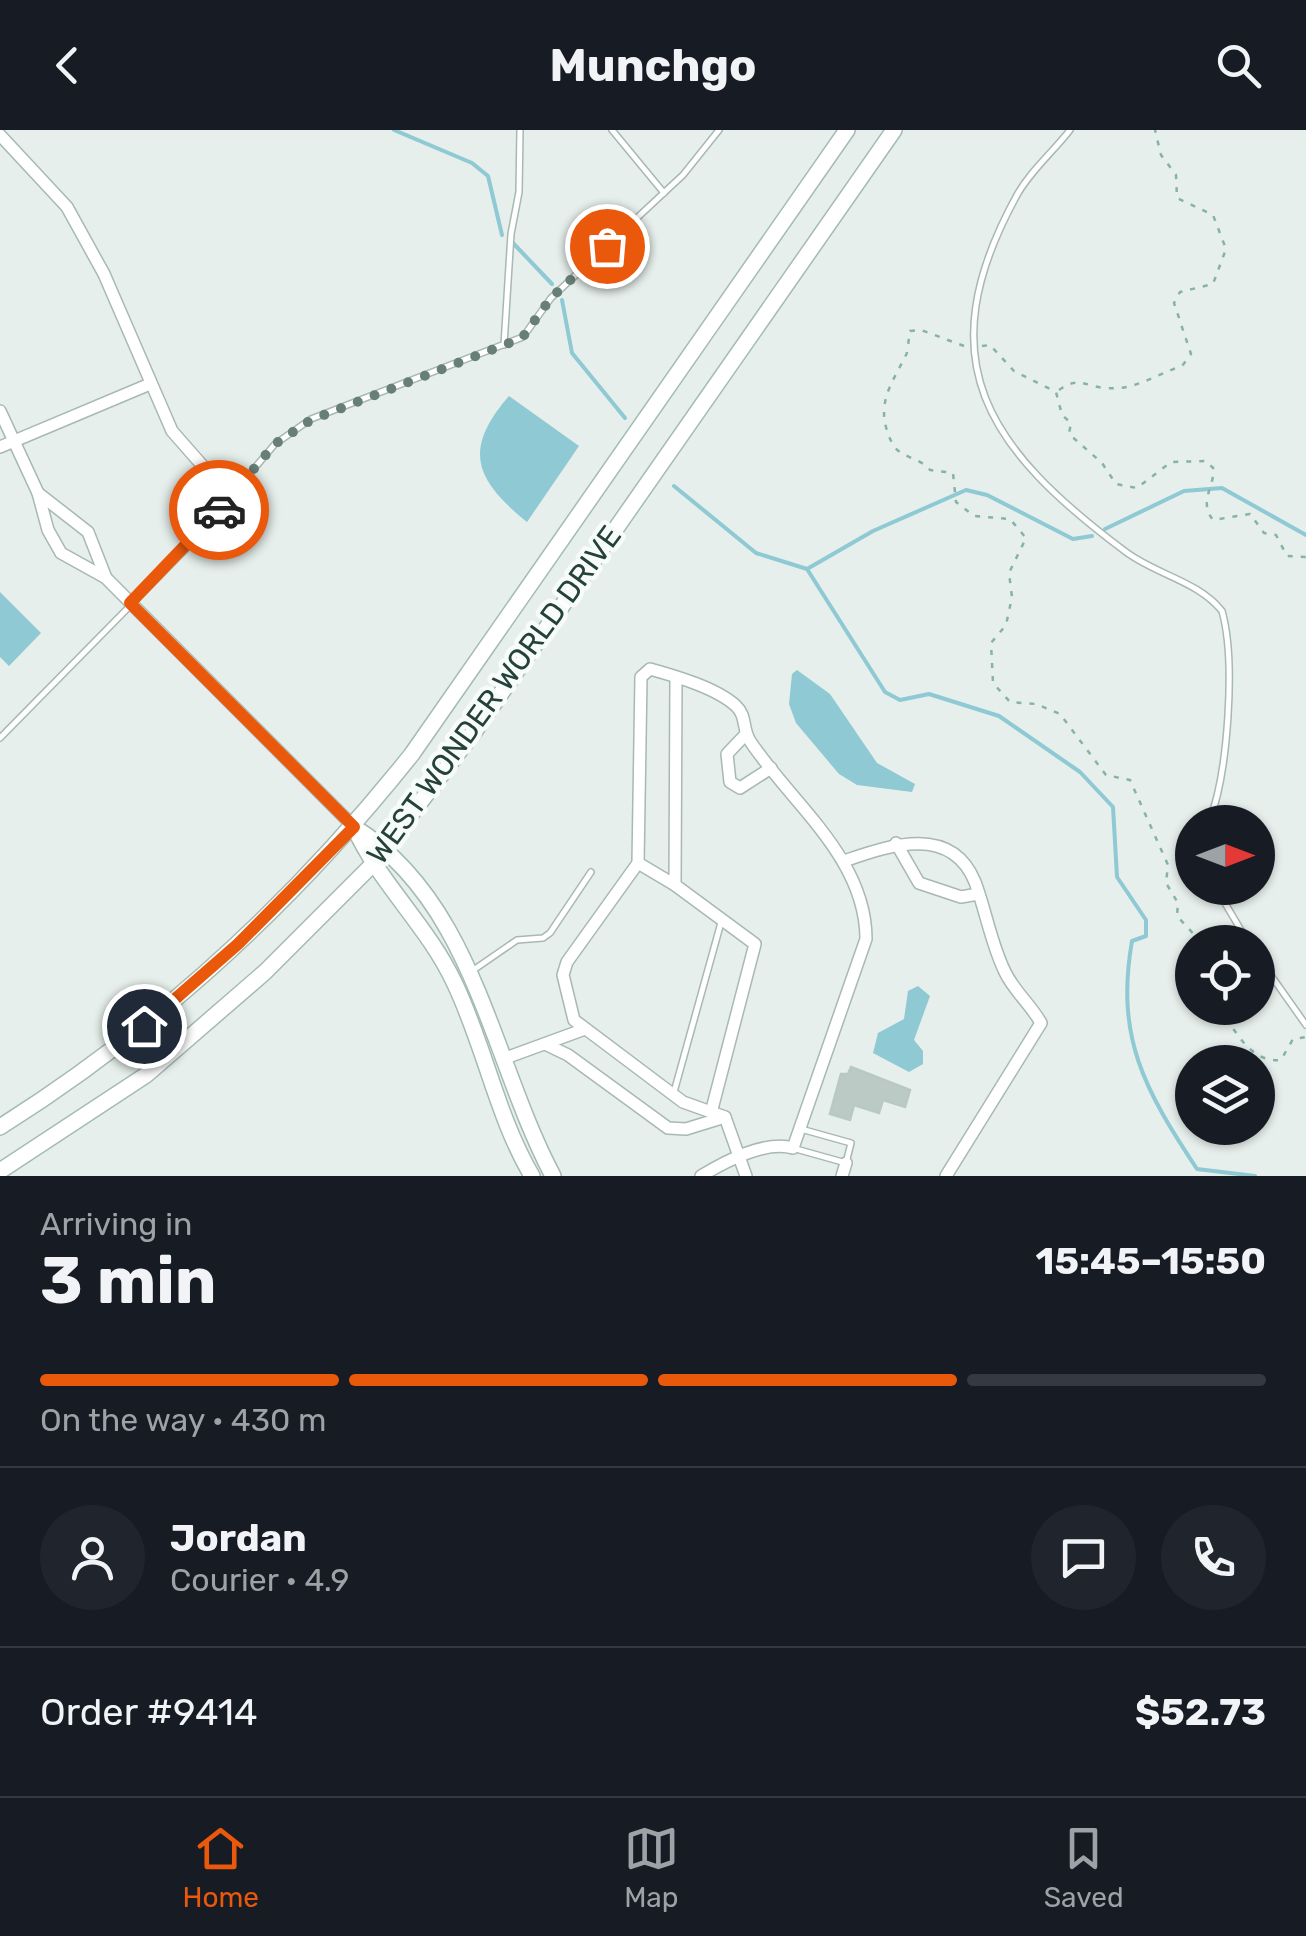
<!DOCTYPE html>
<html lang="en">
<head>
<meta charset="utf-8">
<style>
	:root { --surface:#171b24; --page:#20242c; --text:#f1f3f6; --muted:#9ea1a6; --line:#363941; --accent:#ea580c }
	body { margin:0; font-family:Rubik,sans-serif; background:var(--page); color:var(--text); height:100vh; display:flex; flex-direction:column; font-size:38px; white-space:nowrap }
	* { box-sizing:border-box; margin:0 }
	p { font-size:32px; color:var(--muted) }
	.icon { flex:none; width:55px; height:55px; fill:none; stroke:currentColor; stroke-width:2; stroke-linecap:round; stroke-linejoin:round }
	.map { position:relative; height:1046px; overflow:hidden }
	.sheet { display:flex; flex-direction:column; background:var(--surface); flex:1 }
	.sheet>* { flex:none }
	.needle { width:65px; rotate:90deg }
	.fabs { position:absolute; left:1175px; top:675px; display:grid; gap:20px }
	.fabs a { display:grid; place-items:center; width:100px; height:100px; border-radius:50%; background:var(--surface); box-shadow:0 2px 8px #0004; font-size:50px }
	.pin { position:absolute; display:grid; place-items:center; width:85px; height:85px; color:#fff; margin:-42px; border:5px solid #fff; border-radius:50%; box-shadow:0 2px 10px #0007 }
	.courier { position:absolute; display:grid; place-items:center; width:100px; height:100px; margin:-50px; border:8px solid #ea580c; border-radius:50%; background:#fff; color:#222; box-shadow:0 2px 12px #0007 }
	.summary em { font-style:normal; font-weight:700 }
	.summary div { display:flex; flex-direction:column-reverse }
	.summary { display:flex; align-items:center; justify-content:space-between; height:170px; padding:0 40px }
	h1 { font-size:65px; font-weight:700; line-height:75px }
	.bar { display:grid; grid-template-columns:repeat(4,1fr); gap:15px 10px; align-content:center; height:120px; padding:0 40px }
	.bar i { height:12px; border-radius:8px; background:var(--line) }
	.bar .selected { background:var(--accent) }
	.bar p { grid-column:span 4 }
	.line { display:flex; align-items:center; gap:25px; padding:0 40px; border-top:2px solid var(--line) }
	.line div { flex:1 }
	.round { display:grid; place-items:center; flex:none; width:105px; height:105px; border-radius:52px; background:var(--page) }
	header { display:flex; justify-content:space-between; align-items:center; height:130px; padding:0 40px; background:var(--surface); font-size:45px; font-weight:700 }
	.tabs { display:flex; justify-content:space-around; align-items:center; height:140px; border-top:2px solid var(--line); background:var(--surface); font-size:28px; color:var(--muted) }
	.tabs a { display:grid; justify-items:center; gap:5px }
	.tabs .selected { color:var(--accent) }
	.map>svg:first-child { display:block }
	.water { fill:#8ec9d4 }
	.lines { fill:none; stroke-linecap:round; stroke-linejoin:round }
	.stream { stroke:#8ec9d4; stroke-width:4 }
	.building { fill:#bbcac4; stroke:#b8c9c2; stroke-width:2.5 }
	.lane-casing { stroke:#a8b8b2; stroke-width:8 }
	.street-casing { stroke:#a8b8b2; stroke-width:14 }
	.secondary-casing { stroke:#a4bbb3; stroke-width:18 }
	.path { stroke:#86b3a5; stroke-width:2.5; stroke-dasharray:5 8; stroke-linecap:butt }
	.lane { stroke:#fff; stroke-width:5 }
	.street { stroke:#fff; stroke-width:11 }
	.secondary { stroke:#fff; stroke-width:15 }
	.done { stroke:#687f78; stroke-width:10; stroke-dasharray:0 18 }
	.route { stroke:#ea580c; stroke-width:12 }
	.labels { text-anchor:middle; stroke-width:9; stroke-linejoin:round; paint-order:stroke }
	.street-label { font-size:30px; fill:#24423a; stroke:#f7fbf9 }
</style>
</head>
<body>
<header><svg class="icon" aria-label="back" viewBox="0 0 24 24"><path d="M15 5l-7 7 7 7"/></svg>Munchgo<svg class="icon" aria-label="search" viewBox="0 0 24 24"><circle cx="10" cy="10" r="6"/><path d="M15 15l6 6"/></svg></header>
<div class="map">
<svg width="1306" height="1046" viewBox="0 0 1306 1046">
	<rect width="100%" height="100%" fill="#e6efeb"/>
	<g class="water">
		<path d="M509 266 579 316 527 392C475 350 462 320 509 266Z"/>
		<path d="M0 462 41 503 9 536 0 527Z"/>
		<path d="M797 540 830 564 877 633 915 654 912 662 857 655 839 644 796 593 789 574 792 544Z"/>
		<path d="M918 856 930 866 914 910 923 921V934L909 942 873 923 878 903 904 889 908 861Z"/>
	</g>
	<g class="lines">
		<g class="stream">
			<path d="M394 0 472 33 488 46 502 105"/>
			<path d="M513 113 552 154"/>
			<path d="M562 170 572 223 625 288"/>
			<path d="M674 356 756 423 807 439 885 562 900 570 929 564 999 586 1080 642 1113 677 1117 747 1146 790V806L1132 811C1115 908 1145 960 1197 1039L1255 1046"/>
			<path d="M1105 399 1184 361 1222 358 1306 405"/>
			<path d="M807 439 873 401 966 360 987 365 1073 409 1092 406"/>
		</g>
	</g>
	<path class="building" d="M851 937 910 960 905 977 883 970 879 983 854 975 850 990 830 984 841 944H848Z"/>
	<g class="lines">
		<defs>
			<g id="lane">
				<path d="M612 0 664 63"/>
				<path d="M1070 0C1053 22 1031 40 1017 65 925 232 988 319 1126 422 1157 445 1198 451 1222 481 1236 531 1228 644 1209 692"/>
				<path d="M504 215 511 104 519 62 520 0"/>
				<path d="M0 608 185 420 275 314 311 289 523 207 551 168 683 45 719 0"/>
				<path d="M1216 758 1248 812"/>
				<path d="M1258 827 1306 895"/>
				<path d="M472 841 517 810 543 808 550 803 591 742"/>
				<path d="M674 962 722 789"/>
				<path d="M796 1019 846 1033 851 1013 801 999"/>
			</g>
			<g id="street">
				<path d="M0 5 67 77 104 144 172 301 230 367"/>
				<path d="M0 281 38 363 48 400 61 423 106 448 354 697"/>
				<path d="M0 317 150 254"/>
				<path d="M38 363 88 402 106 448"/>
				<path d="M676 548 675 755 755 814 712 979"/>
				<path d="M746 604 727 624 730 652 740 658 771 638"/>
				<path d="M896 713 919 753 961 767 978 764"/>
				<path d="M844 731C888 716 951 693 975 752 986 781 991 814 1005 842 1014 861 1031 875 1041 893L946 1046"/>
				<path d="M638 733 675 755"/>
				<path d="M545 914 568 925 668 998 686 999 725 987"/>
				<path d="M503 929 585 899"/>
				<path d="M701 1046C726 1031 765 1010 793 1018L866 809C866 728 791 673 750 611 742 599 747 586 736 576 717 558 675 546 650 539L641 547 638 733 567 832 563 845 574 890 683 972 725 987 746 1046"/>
				<path d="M842 1046 846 1033"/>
			</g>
			<g id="secondary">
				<path d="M354 697C474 772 491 929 553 1046"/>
				<path d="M354 697C380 754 427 795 454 852 484 914 497 987 532 1046"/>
				<path d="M0 997C159 897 295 771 412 624L847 0"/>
				<path d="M0 1041 146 945 265 842 372 735 474 602 894 0"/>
			</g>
		</defs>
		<use href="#lane" class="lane-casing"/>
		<use href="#street" class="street-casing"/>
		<use href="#secondary" class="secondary-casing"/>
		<g class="path">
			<path d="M964 216 921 200 910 201C908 208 909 219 906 225 890 257 874 276 892 313 899 328 920 327 930 340L953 343 956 372 974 386 1010 389 1026 408 1009 443 1012 467 1006 495 991 513 993 553 1010 572 1036 574 1060 584 1106 645 1130 650 1168 735 1166 753 1178 773 1177 786 1201 812"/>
			<path d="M982 216 990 215 1014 241 1056 262 1062 285 1071 293 1069 304 1102 333 1116 354 1137 358 1171 332 1206 331 1214 339C1213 359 1199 372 1213 390L1250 384 1264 403 1276 405 1287 426 1306 427"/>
			<path d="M1059 260C1078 246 1085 256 1105 258 1135 261 1154 245 1182 236L1191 224 1174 173 1180 162 1213 154 1226 119 1213 85 1177 68 1176 45 1161 25 1155 0"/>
			<path d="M1218 878C1235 897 1248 933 1281 930L1293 909 1306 907"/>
		</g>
		<use href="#lane" class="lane"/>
		<use href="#street" class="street"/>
		<use href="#secondary" class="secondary"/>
	</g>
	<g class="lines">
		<path class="done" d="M219 380 275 314 311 290 522 208 551 168 607 116"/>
		<path class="route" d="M144 896 238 814 354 697 130 473 219 380"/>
	</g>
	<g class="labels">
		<g class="street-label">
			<text transform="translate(494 565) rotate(-54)" y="10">WEST WONDER WORLD DRIVE</text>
		</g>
	</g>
</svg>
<div class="fabs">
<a><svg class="needle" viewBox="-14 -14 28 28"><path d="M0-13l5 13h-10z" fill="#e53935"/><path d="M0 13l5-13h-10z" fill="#9ea1a6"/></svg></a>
<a><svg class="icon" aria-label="locate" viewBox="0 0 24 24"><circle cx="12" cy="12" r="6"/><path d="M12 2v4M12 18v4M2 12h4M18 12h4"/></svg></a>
<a><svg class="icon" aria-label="layers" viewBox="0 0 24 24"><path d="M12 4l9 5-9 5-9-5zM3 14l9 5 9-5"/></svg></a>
</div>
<div class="pin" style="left:607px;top:116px;background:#ea580c"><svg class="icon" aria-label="bag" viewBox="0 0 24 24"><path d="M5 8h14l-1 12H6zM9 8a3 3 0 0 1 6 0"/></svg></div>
<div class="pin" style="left:144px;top:896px;background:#1f2937"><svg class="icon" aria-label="home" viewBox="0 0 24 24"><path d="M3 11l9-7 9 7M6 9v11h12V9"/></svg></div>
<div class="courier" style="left:219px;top:380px"><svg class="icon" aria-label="car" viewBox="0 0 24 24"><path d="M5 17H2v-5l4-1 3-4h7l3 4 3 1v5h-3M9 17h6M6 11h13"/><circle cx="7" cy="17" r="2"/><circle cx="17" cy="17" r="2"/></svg></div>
</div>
<section class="sheet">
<div class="summary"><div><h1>3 min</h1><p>Arriving in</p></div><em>15:45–15:50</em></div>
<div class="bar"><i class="selected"></i><i class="selected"></i><i class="selected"></i><i></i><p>On the way · 430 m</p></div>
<div class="line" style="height:180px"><a class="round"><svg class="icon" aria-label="person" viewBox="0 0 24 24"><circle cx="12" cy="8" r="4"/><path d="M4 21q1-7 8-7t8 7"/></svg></a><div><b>Jordan</b><p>Courier · 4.9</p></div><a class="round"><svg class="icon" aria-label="chat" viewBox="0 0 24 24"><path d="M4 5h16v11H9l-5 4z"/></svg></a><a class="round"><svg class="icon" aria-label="phone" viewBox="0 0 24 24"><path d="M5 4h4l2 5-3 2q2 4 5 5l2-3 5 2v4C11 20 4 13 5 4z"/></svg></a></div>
<div class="line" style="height:130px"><div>Order #9414</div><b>$52.73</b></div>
</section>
<nav class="tabs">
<a class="selected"><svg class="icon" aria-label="home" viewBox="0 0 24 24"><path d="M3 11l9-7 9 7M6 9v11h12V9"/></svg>Home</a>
<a><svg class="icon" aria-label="map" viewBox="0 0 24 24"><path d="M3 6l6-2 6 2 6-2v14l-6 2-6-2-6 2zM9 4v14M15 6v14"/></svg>Map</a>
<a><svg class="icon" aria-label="saved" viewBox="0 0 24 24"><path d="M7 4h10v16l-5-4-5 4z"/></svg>Saved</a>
</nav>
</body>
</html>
